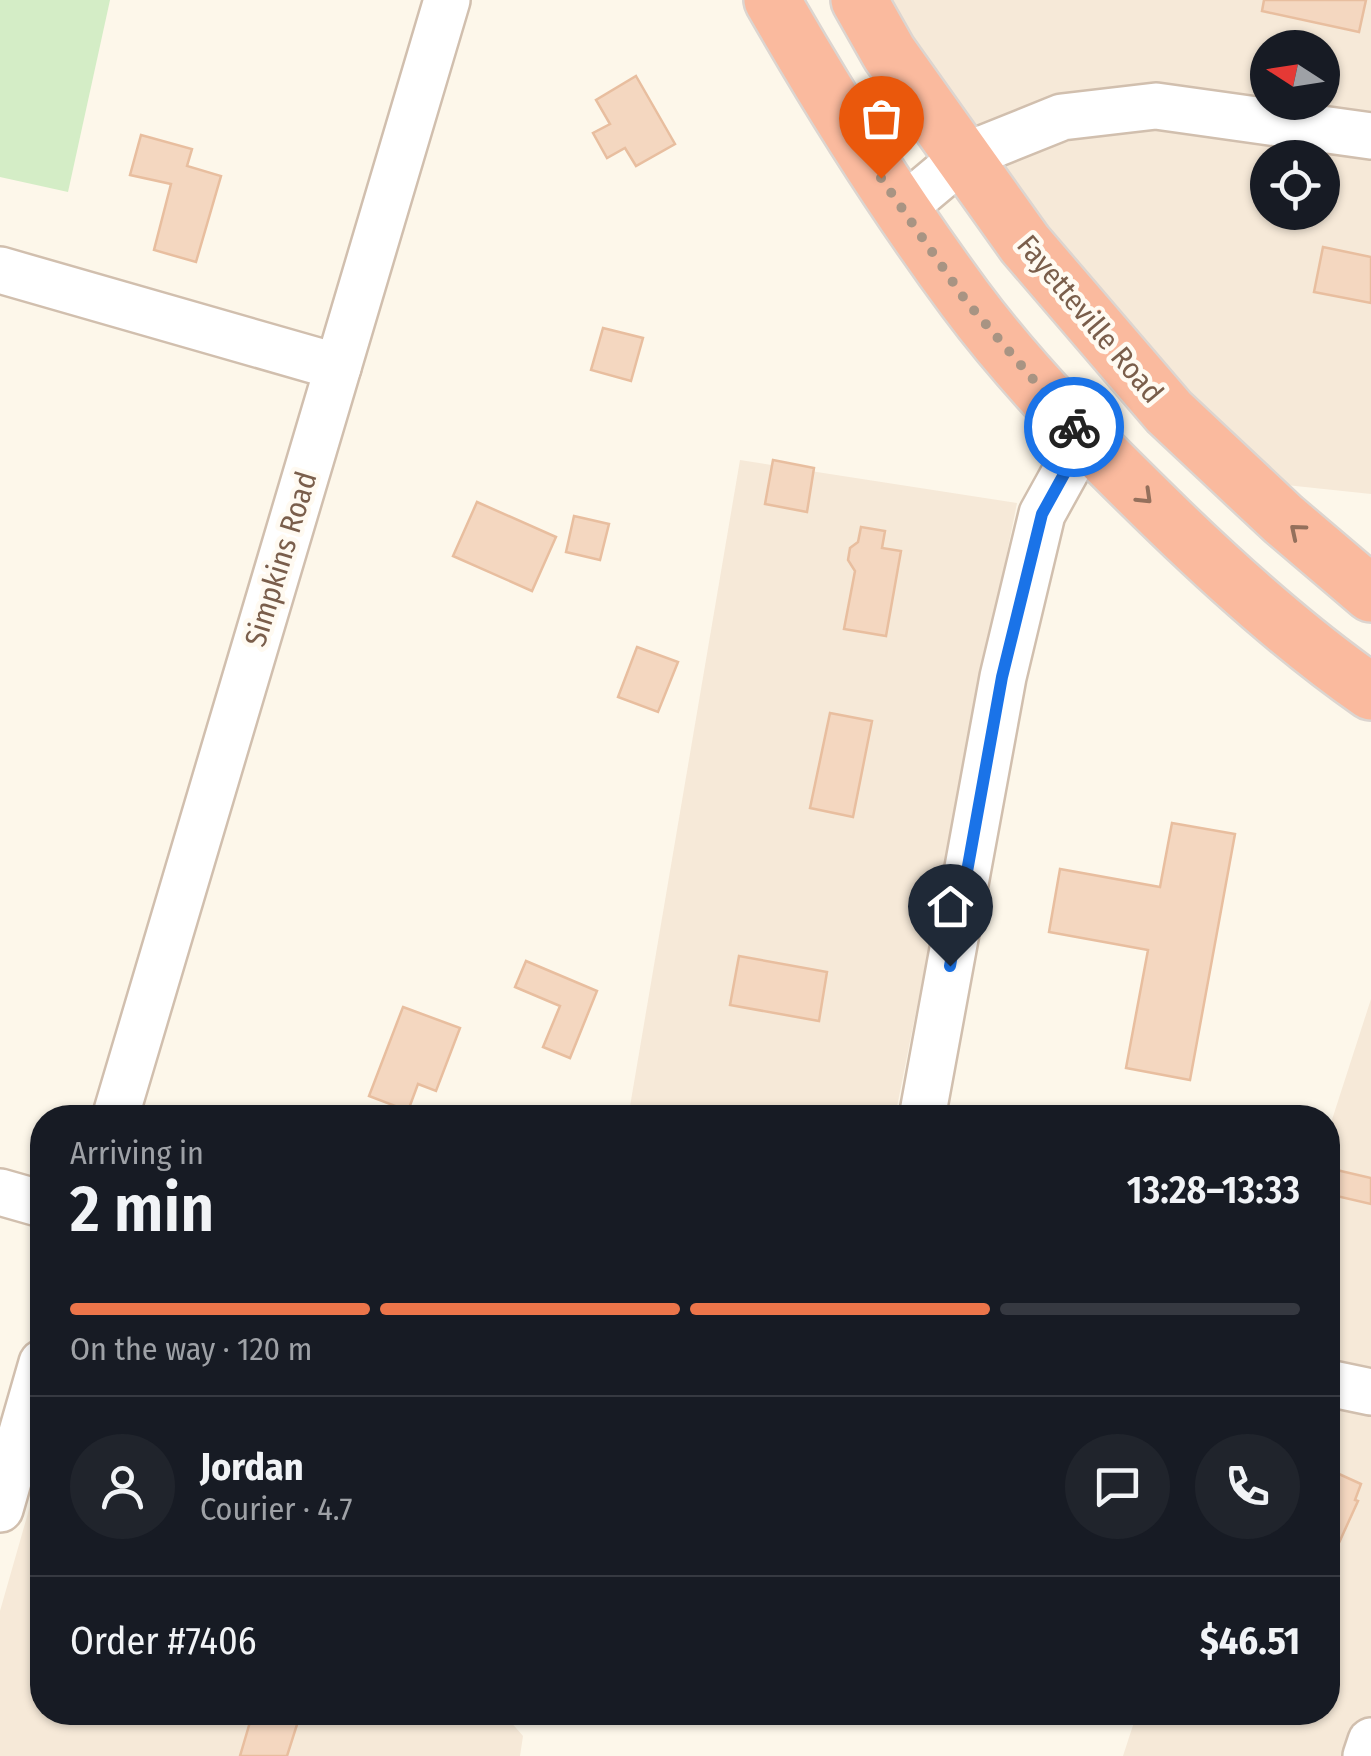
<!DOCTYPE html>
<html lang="en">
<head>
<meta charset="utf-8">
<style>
	:root { --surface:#171b24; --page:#20242c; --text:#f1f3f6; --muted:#9ea1a6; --line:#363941; --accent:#ec754a }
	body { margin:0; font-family:"Fira Sans Condensed",sans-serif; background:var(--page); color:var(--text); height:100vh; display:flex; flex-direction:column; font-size:38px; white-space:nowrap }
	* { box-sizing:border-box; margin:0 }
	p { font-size:32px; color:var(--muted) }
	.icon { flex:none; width:55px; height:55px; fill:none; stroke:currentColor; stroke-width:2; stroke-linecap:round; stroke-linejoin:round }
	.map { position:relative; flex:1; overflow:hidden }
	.drawer { position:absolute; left:30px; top:1105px; width:1310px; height:620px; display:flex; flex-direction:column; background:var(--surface); border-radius:40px; box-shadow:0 2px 8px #0004 }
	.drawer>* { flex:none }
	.needle { width:65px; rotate:282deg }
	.tools { position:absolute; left:1250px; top:30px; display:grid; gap:20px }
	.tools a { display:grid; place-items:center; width:90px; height:90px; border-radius:50%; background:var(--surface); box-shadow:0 2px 8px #0004; font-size:50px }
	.pin { position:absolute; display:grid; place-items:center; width:85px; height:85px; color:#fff; margin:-102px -42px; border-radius:50% 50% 50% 0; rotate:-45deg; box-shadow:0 0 10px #0007 }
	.pin .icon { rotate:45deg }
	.courier { position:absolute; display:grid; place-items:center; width:100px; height:100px; margin:-50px; border:8px solid #1a73e8; border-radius:50%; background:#fff; color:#222; box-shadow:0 2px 12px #0007 }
	.head em { font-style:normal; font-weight:600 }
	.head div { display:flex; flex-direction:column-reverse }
	.head { display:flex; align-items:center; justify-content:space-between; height:170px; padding:0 40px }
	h1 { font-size:65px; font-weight:600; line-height:75px }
	.bar { display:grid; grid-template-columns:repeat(4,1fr); gap:15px 10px; align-content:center; height:120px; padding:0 40px }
	.bar i { height:12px; border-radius:8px; background:var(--line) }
	.bar .current { background:var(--accent) }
	.bar p { grid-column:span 4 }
	.line { display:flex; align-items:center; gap:25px; padding:0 40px; border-top:2px solid var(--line) }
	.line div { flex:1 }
	.round { display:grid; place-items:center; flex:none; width:105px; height:105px; border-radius:52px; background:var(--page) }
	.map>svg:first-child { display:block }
	.residential { fill:#f6e9d8; fill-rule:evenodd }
	.green { fill:#d4edc6 }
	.building { fill:#f4d7c0; stroke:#e8be9f; stroke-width:2.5 }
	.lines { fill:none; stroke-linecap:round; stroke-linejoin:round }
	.minor-casing { stroke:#d1bfae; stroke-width:50 }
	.highway-casing { stroke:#dcd5d0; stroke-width:60 }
	.minor { stroke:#fff; stroke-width:45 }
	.highway { stroke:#faba9e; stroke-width:55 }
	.oneway { stroke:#94705c }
	.done { stroke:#a89483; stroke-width:10; stroke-dasharray:0 18 }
	.route { stroke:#1a73e8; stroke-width:12 }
	.labels { text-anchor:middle; stroke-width:9; stroke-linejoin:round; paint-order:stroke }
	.street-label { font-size:30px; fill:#7a5e4b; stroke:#fffaf1 }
</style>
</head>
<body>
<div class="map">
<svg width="1371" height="1756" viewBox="0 0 1371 1756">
	<rect width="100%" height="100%" fill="#fdf7ea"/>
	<g class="residential">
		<path d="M881 0H1371V494L1286 485 1152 361 1041 233ZM1268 48H1322V102H1268ZM1268 158H1322V212H1268Z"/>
		<path d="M740 460 1017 503 895 1117 628 1118Z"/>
		<path d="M1371 999V1756H1123L1137 1713 1328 1712V1132Z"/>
		<path d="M42 1464V1712L503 1713 523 1736 520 1756H0V1611Z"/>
	</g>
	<path class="green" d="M0 0H110L68 192 0 177Z"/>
	<g class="building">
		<path d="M1264 0H1366L1359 32 1262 11Z"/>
		<path d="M636 76 675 144 636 166 625 148 607 158 593 133 610 124 596 100Z"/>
		<path d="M141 135 192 149 187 166 221 176 196 262 154 250 171 184 130 175Z"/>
		<path d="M1323 247 1371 257V303L1314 292Z"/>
		<path d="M603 328 643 338 631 381 591 370Z"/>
		<path d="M773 460 814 468 807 512 765 504Z"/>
		<path d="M477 502 556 537 532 591 453 556Z"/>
		<path d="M574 516 609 524 600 560 566 552Z"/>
		<path d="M861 527 885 531 882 548 901 551 886 636 844 629 855 571 848 560 850 548 858 542Z"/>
		<path d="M637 647 678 662 658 712 618 697Z"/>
		<path d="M830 713 872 721 853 817 810 808Z"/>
		<path d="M1172 823 1235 834 1190 1080 1126 1068 1148 950 1049 932 1060 869 1160 887Z"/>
		<path d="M739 956 827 972 819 1021 730 1005Z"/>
		<path d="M526 961 597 991 570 1058 543 1047 560 1006 515 987Z"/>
		<path d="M403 1007 460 1028 436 1091 418 1084 408 1111 369 1096Z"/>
		<path d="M1328 1168 1371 1178V1204L1328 1194Z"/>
		<path d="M1328 1469 1361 1484 1355 1500 1358 1501 1328 1567Z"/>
		<path d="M253 1712H301L287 1756H240Z"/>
	</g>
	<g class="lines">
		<defs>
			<g id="minor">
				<path d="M902 209 965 156 1062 117 1156 106 1371 136"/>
				<path d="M0 270 338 367"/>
				<path d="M115 1118 447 0"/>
				<path d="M922 1118 1003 677 1042 514 1084 438"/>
				<path d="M0 1192 42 1204"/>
				<path d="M1328 1383 1371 1392"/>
				<path d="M0 1509 42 1363"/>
				<path d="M1366 1756 1371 1741"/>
			</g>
			<g id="highway">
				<path d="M772 0C831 103 894 203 965 299 1025 380 1097 451 1169 521 1232 582 1299 642 1371 692"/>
				<path d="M859 0 889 53 1025 244 1169 412 1283 519 1371 594"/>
			</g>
		</defs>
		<use href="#minor" class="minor-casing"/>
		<use href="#highway" class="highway-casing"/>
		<use href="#minor" class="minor"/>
		<use href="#highway" class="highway"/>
	</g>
	<defs><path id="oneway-chevron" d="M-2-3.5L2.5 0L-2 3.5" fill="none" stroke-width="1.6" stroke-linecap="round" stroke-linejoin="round" transform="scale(2.5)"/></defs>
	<g class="oneway">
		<use href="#oneway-chevron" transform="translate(1145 497) rotate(44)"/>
		<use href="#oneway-chevron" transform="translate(1297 531) rotate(-140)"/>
	</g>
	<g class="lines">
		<path class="done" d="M881 178 966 301 1074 427"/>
		<path class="route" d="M950 966 1002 677 1042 514 1084 438 1074 427"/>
	</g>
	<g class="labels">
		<g class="street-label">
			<text transform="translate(1090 319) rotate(50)" y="10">Fayetteville Road</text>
			<text transform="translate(281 559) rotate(-73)" y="10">Simpkins Road</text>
		</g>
	</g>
</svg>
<div class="tools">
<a><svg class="needle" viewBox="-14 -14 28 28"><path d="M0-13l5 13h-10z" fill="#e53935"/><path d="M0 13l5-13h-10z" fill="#9ea1a6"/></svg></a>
<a><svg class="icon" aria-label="locate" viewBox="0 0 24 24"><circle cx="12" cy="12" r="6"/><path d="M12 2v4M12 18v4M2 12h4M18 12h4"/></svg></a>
</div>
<div class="pin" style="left:881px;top:178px;background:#ea580c"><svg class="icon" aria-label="bag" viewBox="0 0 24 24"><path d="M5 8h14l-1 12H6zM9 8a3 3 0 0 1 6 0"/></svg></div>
<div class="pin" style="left:950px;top:966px;background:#1f2937"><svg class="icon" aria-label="home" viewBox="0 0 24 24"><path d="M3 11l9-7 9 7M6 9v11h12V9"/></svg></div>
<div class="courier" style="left:1074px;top:427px"><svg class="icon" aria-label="bike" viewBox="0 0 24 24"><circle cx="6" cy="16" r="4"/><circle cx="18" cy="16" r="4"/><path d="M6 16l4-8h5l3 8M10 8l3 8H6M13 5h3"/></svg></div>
<section class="drawer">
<div class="head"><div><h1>2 min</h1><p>Arriving in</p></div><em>13:28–13:33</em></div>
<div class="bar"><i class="current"></i><i class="current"></i><i class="current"></i><i></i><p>On the way · 120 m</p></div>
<div class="line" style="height:180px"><a class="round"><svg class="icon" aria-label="person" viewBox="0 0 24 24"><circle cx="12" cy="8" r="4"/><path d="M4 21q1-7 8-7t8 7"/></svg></a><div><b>Jordan</b><p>Courier · 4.7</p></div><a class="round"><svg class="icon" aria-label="chat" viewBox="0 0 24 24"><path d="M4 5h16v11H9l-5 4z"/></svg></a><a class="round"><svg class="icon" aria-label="phone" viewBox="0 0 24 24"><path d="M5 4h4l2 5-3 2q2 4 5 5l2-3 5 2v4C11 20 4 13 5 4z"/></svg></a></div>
<div class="line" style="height:130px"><div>Order #7406</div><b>$46.51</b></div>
</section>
</div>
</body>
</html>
